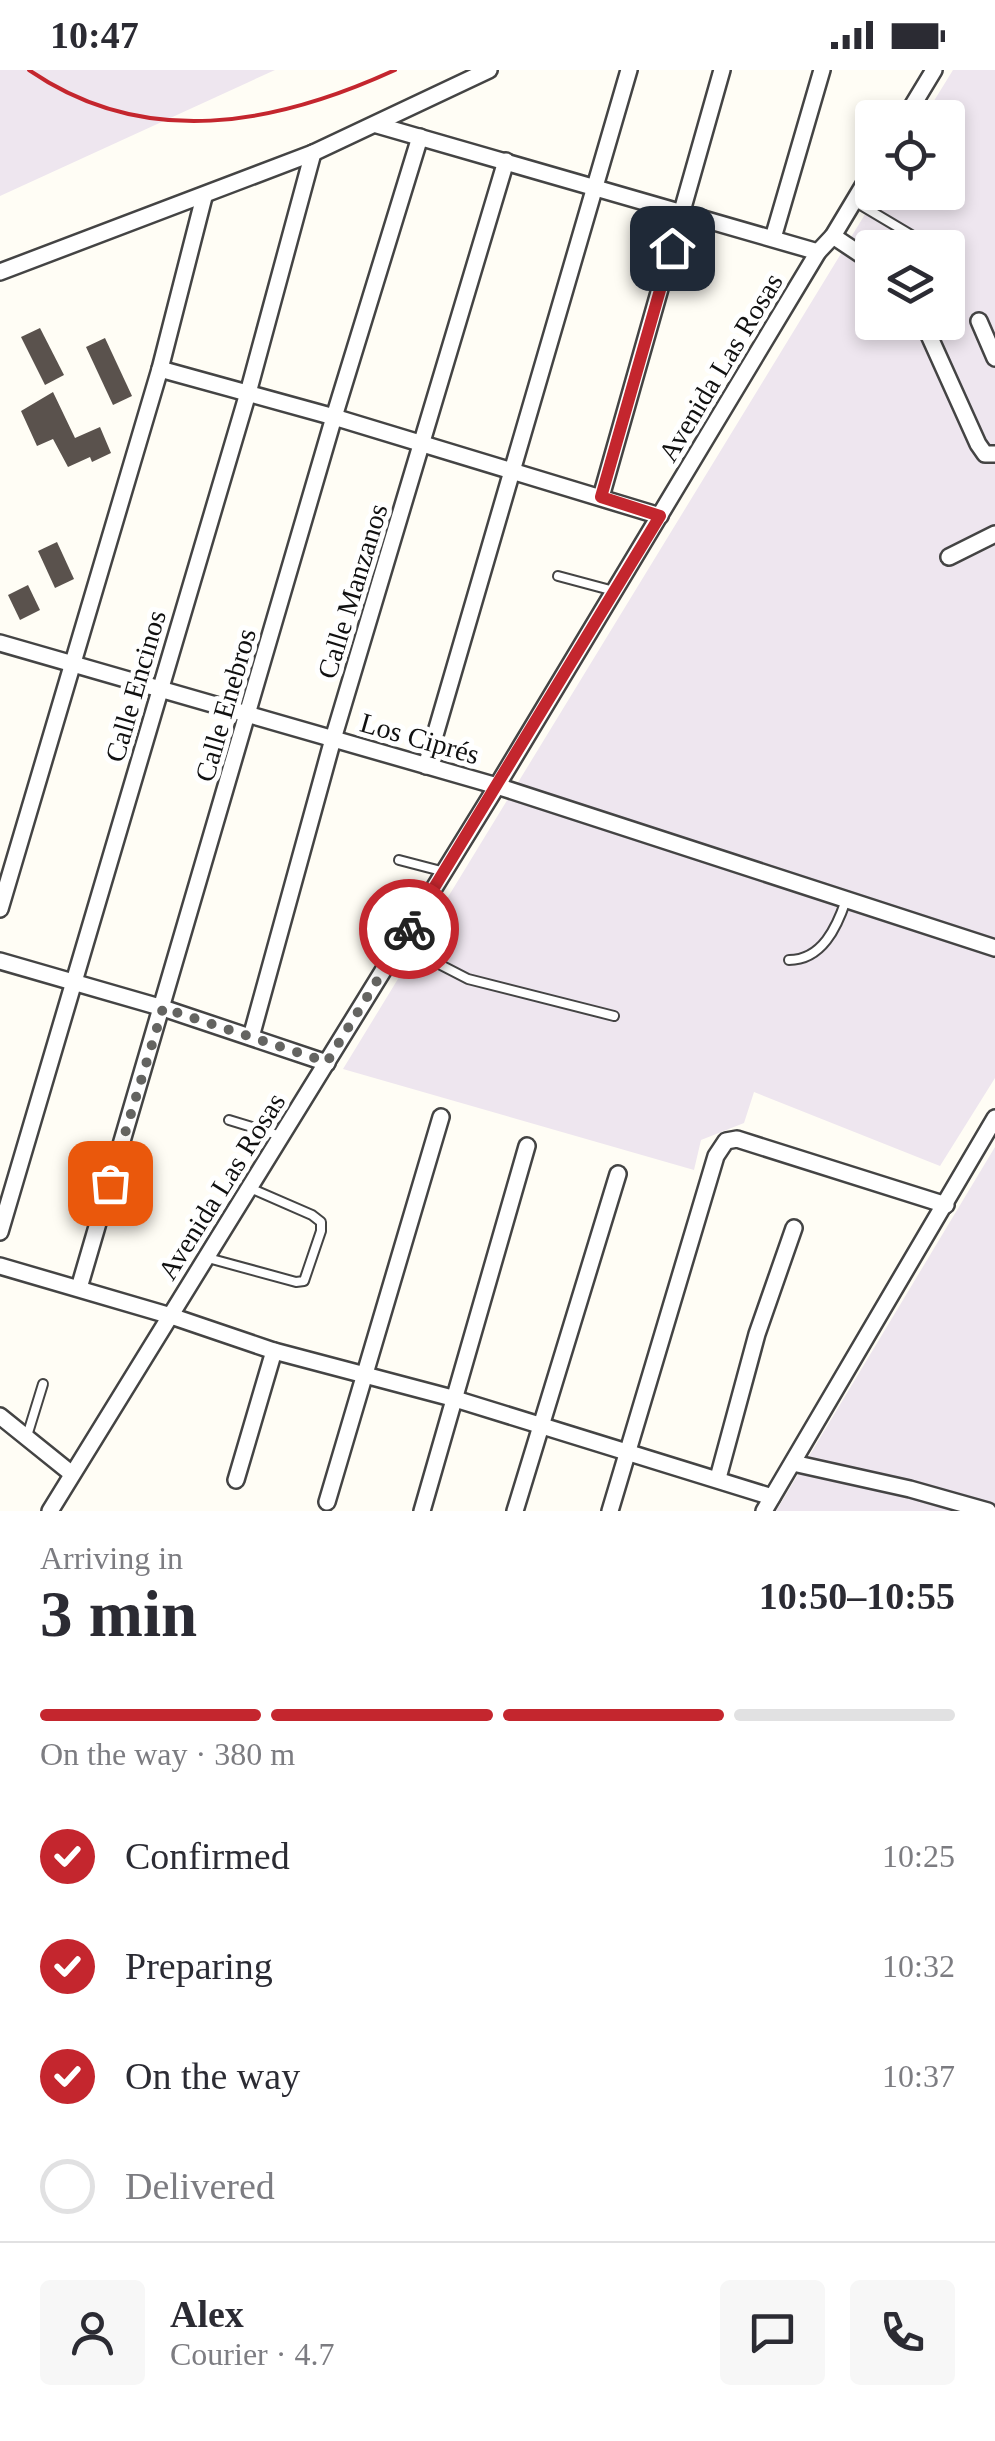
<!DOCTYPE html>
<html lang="en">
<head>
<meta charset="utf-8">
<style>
	:root { --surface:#fff; --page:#f7f7f7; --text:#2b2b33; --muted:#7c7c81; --line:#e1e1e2; --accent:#c4262e }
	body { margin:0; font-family:Georgia,serif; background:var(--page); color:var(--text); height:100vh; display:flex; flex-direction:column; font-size:38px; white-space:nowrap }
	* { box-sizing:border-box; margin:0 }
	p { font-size:32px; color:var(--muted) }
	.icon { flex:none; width:55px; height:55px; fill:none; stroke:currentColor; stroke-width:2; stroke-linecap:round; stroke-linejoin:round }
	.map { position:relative; height:1441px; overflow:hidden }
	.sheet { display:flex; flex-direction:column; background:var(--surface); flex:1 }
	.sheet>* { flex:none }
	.tools { position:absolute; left:855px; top:30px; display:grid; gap:20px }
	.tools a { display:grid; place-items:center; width:110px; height:110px; border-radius:10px; background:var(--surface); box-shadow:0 5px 15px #0003; font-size:50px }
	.pin { position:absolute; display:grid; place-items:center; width:85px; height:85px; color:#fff; margin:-42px; border-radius:20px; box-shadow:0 5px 15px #0006 }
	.courier { position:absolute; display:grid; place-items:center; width:100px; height:100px; margin:-50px; border:8px solid #c4262e; border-radius:50%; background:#fff; color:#222; box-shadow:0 2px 12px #0007 }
	.head em { font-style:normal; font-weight:700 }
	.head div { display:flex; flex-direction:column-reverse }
	.head { display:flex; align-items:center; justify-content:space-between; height:170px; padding:0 40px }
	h1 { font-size:65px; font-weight:700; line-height:75px }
	.bar { display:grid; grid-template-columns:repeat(4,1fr); gap:15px 10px; align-content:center; height:120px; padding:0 40px }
	.bar i { height:12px; border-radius:8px; background:var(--line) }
	.bar .on { background:var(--accent) }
	.bar p { grid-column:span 4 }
	.line { display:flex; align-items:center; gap:25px; padding:0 40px; border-top:2px solid var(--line) }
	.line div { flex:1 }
	.round { display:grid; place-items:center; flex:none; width:105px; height:105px; border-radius:10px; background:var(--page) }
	ol { padding:0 40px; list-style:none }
	li { display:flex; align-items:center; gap:30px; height:110px }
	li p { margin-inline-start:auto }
	li .icon { padding:10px; border-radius:50%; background:var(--accent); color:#fff; stroke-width:4 }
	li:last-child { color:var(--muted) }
	li i { width:55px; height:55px; border:5px solid var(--line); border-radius:50% }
	.status { display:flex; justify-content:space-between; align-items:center; height:70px; padding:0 50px; background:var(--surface); direction:ltr }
	.status svg { height:28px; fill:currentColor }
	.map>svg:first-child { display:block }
	.industrial { fill:#eee6ef; fill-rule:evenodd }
	.building { fill:#5a524d }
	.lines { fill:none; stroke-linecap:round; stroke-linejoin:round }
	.service-casing { stroke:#444; stroke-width:12 }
	.minor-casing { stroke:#444; stroke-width:20 }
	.service { stroke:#fff; stroke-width:8 }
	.minor { stroke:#fff; stroke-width:15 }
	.rail { stroke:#c4262e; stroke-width:4 }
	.done { stroke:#646461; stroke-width:10; stroke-dasharray:0 18 }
	.route { stroke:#c4262e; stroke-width:12 }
	.labels { text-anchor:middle; stroke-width:10; stroke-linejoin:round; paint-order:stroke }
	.street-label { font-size:28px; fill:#111; stroke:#fff }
</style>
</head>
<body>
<div class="status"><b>10:47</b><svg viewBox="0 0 49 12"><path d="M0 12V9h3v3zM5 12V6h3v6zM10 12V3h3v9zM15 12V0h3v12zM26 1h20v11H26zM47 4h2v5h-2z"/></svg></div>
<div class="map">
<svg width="995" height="1441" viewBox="0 0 995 1441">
	<rect width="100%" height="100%" fill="#fffdf5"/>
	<g class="industrial">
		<path d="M0 0H275L0 126Z"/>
		<path d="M953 0H995V1008L940 1096 754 1022 744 1053 701 1070 694 1100 343 999 878 123 948 122V48L924 47ZM872 178H948V252H872Z"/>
		<path d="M995 1077V1441H776Z"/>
	</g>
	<g class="building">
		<path d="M40 258 64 305 45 315 21 267Z"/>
		<path d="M105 268 132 326 113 335 86 277Z"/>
		<path d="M53 322 75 368 100 357 111 383 92 392 90 387 68 397 53 369 37 376 21 341Z"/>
		<path d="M57 472 74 509 55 518 38 481Z"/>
		<path d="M28 515 40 540 20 550 8 525Z"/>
	</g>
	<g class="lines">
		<defs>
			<g id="service">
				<path d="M854 131 933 178"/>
				<path d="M558 506 614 521"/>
				<path d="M399 790 445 802"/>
				<path d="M400 874 468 909 614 946"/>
				<path d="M789 890C822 890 837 857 846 830"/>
				<path d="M229 1050 281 1066"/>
				<path d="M208 1188 296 1212 304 1211 321 1161V1152L312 1145 250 1118"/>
				<path d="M27 1366 43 1314"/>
			</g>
			<g id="minor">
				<path d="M905 48 934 0"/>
				<path d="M377 55 818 182"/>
				<path d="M833 166 872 192"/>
				<path d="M773 168 822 0"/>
				<path d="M0 202 313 83 489 0"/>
				<path d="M979 251 995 288"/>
				<path d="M923 252 978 374 985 384H995"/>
				<path d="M160 299 334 347 660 446"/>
				<path d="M601 427 722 0"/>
				<path d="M949 487 995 464"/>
				<path d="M0 573 497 716 995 878"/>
				<path d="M426 696 629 0"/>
				<path d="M0 839 160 299 204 127"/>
				<path d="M0 891 163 938 327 993"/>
				<path d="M251 967 333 669 506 91"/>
				<path d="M0 1162 248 323 313 83"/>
				<path d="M0 1196 171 1246 274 1281 452 1328 772 1427"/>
				<path d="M79 1218 334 347 420 67"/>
				<path d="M0 1346 72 1404"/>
				<path d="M793 1393 910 1419 988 1441"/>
				<path d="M718 1408 757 1264 794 1158"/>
				<path d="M236 1410 274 1281"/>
				<path d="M327 1432 441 1047"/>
				<path d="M50 1441 497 716 818 182 833 166 872 101"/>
				<path d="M422 1441 527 1076"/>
				<path d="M515 1441 618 1104"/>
				<path d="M610 1441 716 1086 726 1071 737 1069 946 1135"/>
				<path d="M764 1441 995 1048"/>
			</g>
		</defs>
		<use href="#service" class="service-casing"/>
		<use href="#minor" class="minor-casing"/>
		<use href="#service" class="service"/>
		<use href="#minor" class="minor"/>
		<path class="rail" d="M29 0C145 80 275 55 395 0"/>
	</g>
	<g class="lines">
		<path class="done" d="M110 1113 163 938 327 992 409 859"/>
		<path class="route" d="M409 859 660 446 601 427 672 178"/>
	</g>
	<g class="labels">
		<g class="street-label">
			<text transform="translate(720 297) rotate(-59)" y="10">Avenida Las Rosas</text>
			<text transform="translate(352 521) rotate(-73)" y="10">Calle Manzanos</text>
			<text transform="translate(135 616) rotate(-74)" y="10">Calle Encinos</text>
			<text transform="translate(225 635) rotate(-74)" y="10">Calle Enebros</text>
			<text transform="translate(420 668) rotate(16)" y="10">Los Ciprés</text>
			<text transform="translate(221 1116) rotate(-58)" y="10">Avenida Las Rosas</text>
		</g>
	</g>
</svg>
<div class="tools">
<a><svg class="icon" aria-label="locate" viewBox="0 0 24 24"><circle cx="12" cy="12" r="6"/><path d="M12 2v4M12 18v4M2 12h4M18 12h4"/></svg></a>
<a><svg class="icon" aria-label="layers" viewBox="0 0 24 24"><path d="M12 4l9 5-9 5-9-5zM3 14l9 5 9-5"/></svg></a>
</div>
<div class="pin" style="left:110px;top:1113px;background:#ea580c"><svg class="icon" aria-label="bag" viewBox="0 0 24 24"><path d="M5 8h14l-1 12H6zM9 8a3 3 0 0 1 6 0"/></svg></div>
<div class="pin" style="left:672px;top:178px;background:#1f2937"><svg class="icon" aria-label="home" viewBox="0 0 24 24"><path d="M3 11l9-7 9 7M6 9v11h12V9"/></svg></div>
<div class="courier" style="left:409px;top:859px"><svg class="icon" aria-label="bike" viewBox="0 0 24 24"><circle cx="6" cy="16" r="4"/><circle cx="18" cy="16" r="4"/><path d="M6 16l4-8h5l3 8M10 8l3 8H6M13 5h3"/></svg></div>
</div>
<section class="sheet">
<div class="head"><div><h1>3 min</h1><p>Arriving in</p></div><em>10:50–10:55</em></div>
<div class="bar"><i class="on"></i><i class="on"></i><i class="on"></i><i></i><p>On the way · 380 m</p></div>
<ol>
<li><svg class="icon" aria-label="check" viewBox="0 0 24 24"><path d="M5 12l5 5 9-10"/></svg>Confirmed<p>10:25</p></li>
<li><svg class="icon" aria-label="check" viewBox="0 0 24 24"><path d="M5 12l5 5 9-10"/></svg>Preparing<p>10:32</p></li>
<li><svg class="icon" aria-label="check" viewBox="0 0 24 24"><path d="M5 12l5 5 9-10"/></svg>On the way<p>10:37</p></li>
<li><i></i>Delivered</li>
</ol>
<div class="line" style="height:180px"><a class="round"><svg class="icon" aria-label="person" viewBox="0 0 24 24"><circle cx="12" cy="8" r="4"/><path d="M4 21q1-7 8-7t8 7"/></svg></a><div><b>Alex</b><p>Courier · 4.7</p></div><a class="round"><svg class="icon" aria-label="chat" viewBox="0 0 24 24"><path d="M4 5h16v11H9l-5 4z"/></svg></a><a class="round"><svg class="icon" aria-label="phone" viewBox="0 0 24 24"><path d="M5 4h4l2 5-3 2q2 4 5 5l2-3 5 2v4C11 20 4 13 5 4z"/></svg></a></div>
</section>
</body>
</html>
